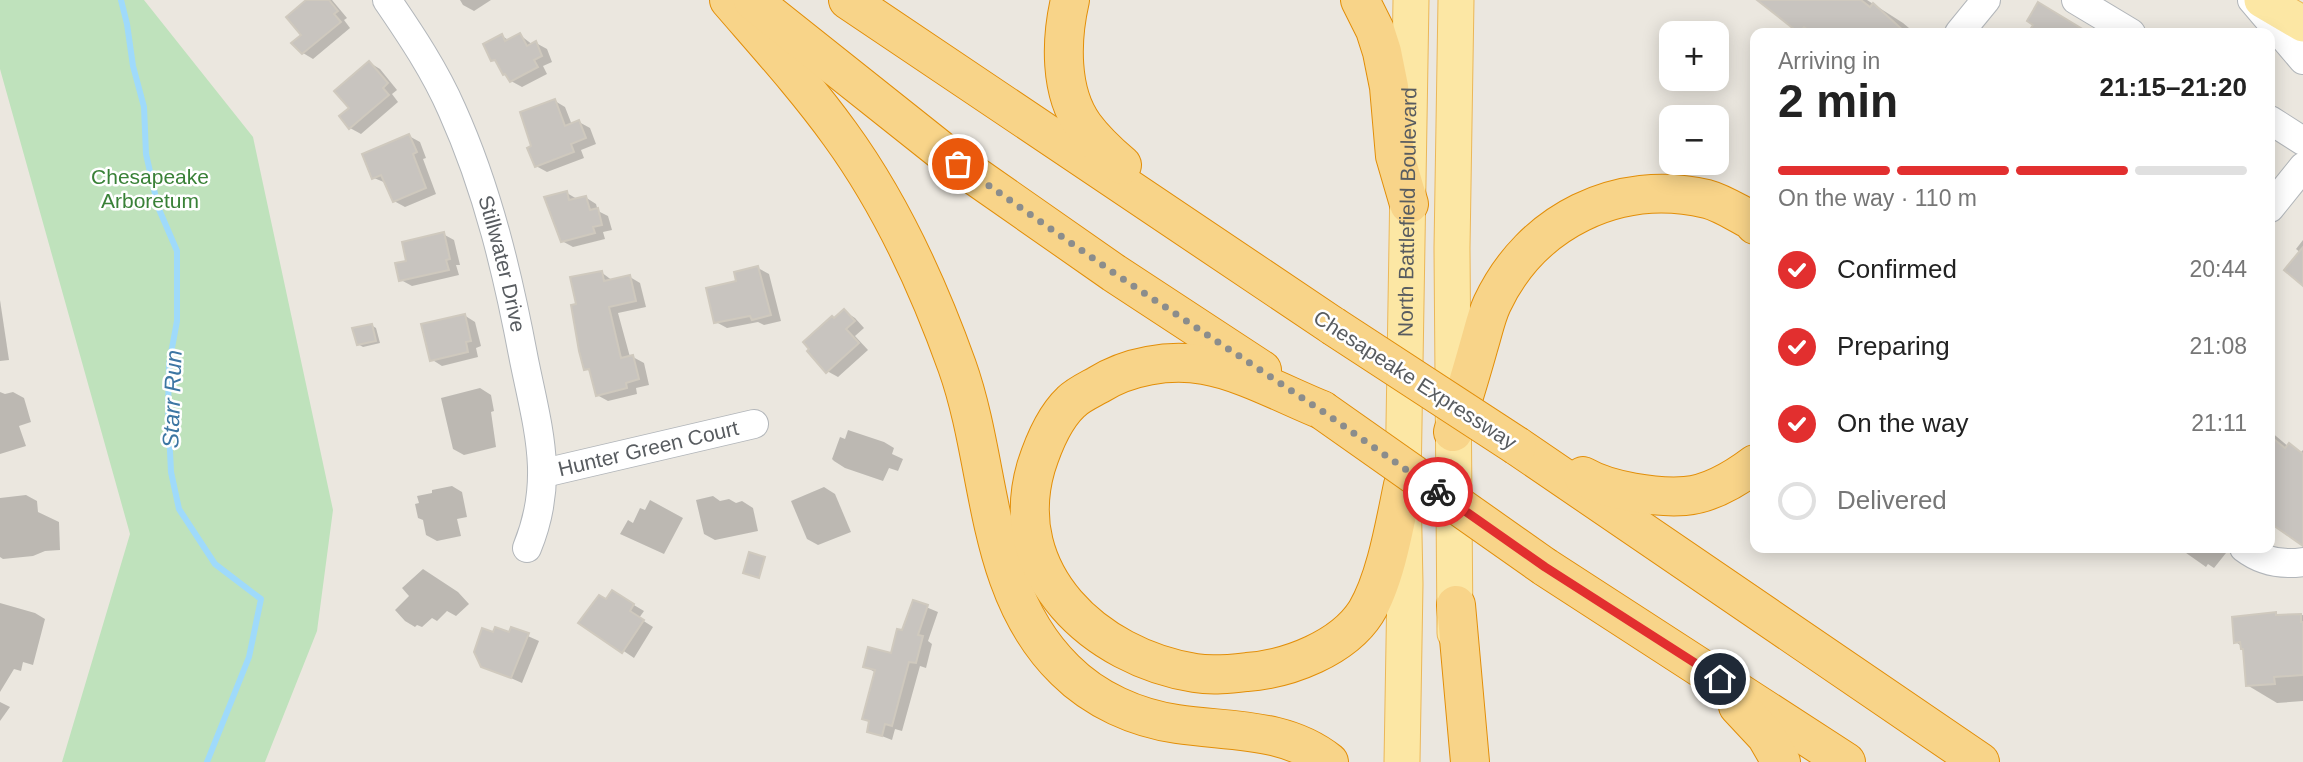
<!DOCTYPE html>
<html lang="en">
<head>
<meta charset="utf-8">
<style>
	:root { --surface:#fff; --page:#f6f6f6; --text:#222; --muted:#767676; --line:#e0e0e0; --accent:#e22f2f }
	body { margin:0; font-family:Helvetica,sans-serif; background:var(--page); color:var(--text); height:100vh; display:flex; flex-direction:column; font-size:26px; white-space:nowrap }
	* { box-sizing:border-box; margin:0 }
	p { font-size:23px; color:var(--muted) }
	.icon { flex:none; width:38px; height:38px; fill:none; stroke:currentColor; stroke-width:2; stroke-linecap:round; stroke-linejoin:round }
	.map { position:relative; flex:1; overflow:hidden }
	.panel { position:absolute; left:1750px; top:28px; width:525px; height:525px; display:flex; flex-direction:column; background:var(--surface); border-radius:14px; box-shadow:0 4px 18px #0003 }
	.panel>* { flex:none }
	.controls { position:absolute; left:1659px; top:21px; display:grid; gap:14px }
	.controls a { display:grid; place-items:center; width:70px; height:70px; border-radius:14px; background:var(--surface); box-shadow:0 4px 18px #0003; font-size:35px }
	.pin { position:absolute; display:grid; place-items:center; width:60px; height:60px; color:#fff; margin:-30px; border:4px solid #fff; border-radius:50%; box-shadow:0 2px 7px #0007 }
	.courier { position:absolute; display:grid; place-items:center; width:70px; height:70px; margin:-35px; border:5px solid #e22f2f; border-radius:50%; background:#fff; color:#222; box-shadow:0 2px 9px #0007 }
	.headline em { font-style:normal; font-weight:700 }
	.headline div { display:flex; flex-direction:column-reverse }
	.headline { display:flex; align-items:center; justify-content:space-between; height:119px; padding:0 28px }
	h1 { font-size:46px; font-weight:700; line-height:52px }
	.bar { display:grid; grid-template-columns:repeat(4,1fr); gap:10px 7px; align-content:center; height:84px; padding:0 28px }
	.bar i { height:9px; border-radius:5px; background:var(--line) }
	.bar .on { background:var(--accent) }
	.bar p { grid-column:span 4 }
	ol { padding:0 28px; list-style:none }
	li { display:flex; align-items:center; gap:21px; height:77px }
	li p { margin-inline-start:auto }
	li .icon { padding:7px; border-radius:50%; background:var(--accent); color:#fff; stroke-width:4 }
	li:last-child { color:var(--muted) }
	li i { width:38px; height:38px; border:4px solid var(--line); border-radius:50% }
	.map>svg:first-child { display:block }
	.green { fill:#bfe2bc }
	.shadow { fill:#0003 }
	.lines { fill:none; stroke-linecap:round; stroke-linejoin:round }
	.stream { stroke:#9fdafb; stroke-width:6 }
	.building { fill:#c8c4bf; stroke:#cfc9be; stroke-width:2 }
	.minor-casing { stroke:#b2b6ba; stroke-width:30 }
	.major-casing { stroke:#ebb758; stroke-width:37 }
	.highway-casing { stroke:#e28e08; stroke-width:40 }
	.minor { stroke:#fff; stroke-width:28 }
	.major { stroke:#fce7a4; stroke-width:35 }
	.highway { stroke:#f8d489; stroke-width:38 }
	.highway-bridge-casing { stroke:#e28e08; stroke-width:40; stroke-linecap:butt }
	.highway-bridge { stroke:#f8d489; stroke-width:38 }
	.done { stroke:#8b8d8c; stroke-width:7; stroke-dasharray:0 12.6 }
	.route { stroke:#e22f2f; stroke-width:9 }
	.labels { text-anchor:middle; stroke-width:5; stroke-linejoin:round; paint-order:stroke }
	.park-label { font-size:21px; fill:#398137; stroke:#fff }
	.street-label { font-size:21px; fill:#585c60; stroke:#fff }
	.water-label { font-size:23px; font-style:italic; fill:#3c76a3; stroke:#fff }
</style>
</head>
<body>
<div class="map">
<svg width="2303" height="762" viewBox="0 0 2303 762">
	<rect width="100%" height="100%" fill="#ebe7df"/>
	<path class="green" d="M0 0H144L253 137 333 510 317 631 265 762H62L130 534 0 69Z"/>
	<g class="shadow">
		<path d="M309 0H332L347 18 344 20 350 28 313 59 303 53V35Z"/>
		<path d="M460 0H491L474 11 463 5Z"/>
		<path d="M1757 0H1867L1903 23 1915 33H1801Z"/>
		<path d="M520 35 533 45 536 43 547 49 552 62 543 66 547 74 522 87 511 81 499 64 493 60 502 36 510 41Z"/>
		<path d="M370 63 380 69 397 90 392 94 398 102 361 134 350 128 351 108Z"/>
		<path d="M555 101 565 107 572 125 579 122 590 128 596 144 581 150 584 158 547 172 536 166Z"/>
		<path d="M409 136 420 142 426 158 423 159 436 194 405 207 394 201 386 183 374 178Z"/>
		<path d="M567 193 577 199 585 197 596 204 598 211 608 216 612 230 603 232 605 239 573 247 562 241Z"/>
		<path d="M443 234 454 240 460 265H456L459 275 412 286 401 280 408 262Z"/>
		<path d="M2303 240V284L2301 253 2296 249Z"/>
		<path d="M758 268 769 274 781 321 764 325 758 322 727 328 716 322 738 282Z"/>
		<path d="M601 272 613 281 630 277 640 283 646 307 618 313 630 357H633L644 363 649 385 636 388 637 394 608 401 597 395 592 372 586 369 578 305Z"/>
		<path d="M0 300 9 360 0 361Z"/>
		<path d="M844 311 855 318 864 328 855 336 868 350 838 377 827 371 835 320Z"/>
		<path d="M464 315 475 322 481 346 476 348 478 357 442 366 431 359Z"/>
		<path d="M371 325 376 328 380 343 363 347 358 344Z"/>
		<path d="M480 388 491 395 494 411 491 412 496 447 464 455 453 449 441 398Z"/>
		<path d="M0 392 5 394 13 392 24 398 31 422 19 426 26 446 0 454Z"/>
		<path d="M848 430 884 442 894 448 892 454 903 459 898 471 889 468 883 481 845 468 834 461 832 459 840 437 845 439Z"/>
		<path d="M2270 431 2289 447 2301 452 2303 450V543L2270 520Z"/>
		<path d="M452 486 462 492 467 517 457 519 461 536 437 541 426 535 423 520 418 518 415 504 419 503 417 496 432 493V490Z"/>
		<path d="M824 487 835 494 851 532 818 545 807 539 791 501Z"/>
		<path d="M26 495 37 501 38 512 59 522 60 550 45 551 33 556 3 559 0 557V498Z"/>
		<path d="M713 496 720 501 729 499 736 503 742 501 753 508 758 531 715 540 704 534 696 500Z"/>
		<path d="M650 500 683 518 664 554 620 534 628 520 633 523 640 508 645 510Z"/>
		<path d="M2179 548H2219L2226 553 2214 568 2208 564 2206 567Z"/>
		<path d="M423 569 458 592 469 604 456 616 447 611 437 621 432 618 422 627 417 625 415 627 405 621 395 610 409 596 402 588Z"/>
		<path d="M612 592 644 611 639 618 653 627 634 658 581 622 606 601Z"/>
		<path d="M914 602 938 612 928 641 932 644 926 668 920 666 902 731 895 729 892 740 869 731 876 673 865 666 892 655Z"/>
		<path d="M0 603 35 613 45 619 33 665 23 662 21 671 14 669 0 692Z"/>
		<path d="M2275 614 2281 617 2303 615V701L2277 703 2247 685 2245 649 2236 642Z"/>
		<path d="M512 629 539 641 522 683 482 665 494 635 510 634Z"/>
		<path d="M0 702 10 707 0 721Z"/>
	</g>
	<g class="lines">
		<path class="stream" d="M121 0 127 24 133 66 144 107 146 154 158 207 177 251V321L169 364 168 410 171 472 179 509 215 564 261 599 249 657 207 762"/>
	</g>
	<g class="building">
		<path d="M306 0H329L338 11 334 14 341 22 302 54 291 43 301 35 286 17Z"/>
		<path d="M1757 0H1861L1870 7 1873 3 1906 33H1812L1804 27 1799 33Z"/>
		<path d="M2038 2 2089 33H2028L2033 25 2027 21Z"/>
		<path d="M520 33 527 46 536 41 542 56 534 60 538 67 510 82 505 74 503 75 495 60 491 61 483 44 502 34 505 41Z"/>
		<path d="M369 61 388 83 383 88 389 95 349 129 339 116 349 108 334 91Z"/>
		<path d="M555 99 565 126 579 120 586 138 571 144 574 152 535 167 527 148 531 146 520 112Z"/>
		<path d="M409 134 417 152 413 154 426 188 393 202 381 175 372 179 362 154Z"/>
		<path d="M567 191 569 200 586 196 590 210 598 208 602 225 593 227 595 233 561 242 544 197Z"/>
		<path d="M444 232 450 259 446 260 449 270 399 281 395 263 406 261 402 242Z"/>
		<path d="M2303 247V286L2284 270Z"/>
		<path d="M758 266 771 315 752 320 750 316 714 323 706 288 736 281 734 272Z"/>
		<path d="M602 271 604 281 630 275 636 301 609 307 621 358 633 355 639 379 626 383 627 388 596 396 589 369 584 370 579 351 571 305 576 304 570 277Z"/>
		<path d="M844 309 855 321 846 329 859 343 826 373 807 351 809 349 803 342 832 316 834 318Z"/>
		<path d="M465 314 471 341 466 342 468 352 430 361 421 324Z"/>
		<path d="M372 324 376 341 357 345 352 328Z"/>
		<path d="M2270 436 2285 448 2289 443 2303 454V546L2270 523Z"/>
		<path d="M749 552 765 557 759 578 743 573Z"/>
		<path d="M612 590 634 604 630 611 644 620 622 653 578 623 599 595 606 599Z"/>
		<path d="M913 600 928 605 918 635 923 636 916 663 909 662 892 726 885 724 882 736 867 732 869 721 862 719 875 670 863 667 868 647 891 653 897 629 902 630Z"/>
		<path d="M2276 612V615L2301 614V622H2303V675L2274 677 2275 684 2246 686 2243 649H2241L2240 642 2234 643 2232 617Z"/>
		<path d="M495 627 509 632 511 627 529 633 511 678 481 667 474 652 482 628 493 632Z"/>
	</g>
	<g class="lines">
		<defs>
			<g id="minor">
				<path id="s1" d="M387 0C411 35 435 71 452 110 488 190 508 275 524 360 538 429 555 480 527 548"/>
				<path d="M2076 0 2131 33"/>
				<path d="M2252 0 2303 60"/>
				<path d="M1959 33 1986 0"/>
				<path d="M2270 120 2303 141"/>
				<path d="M2270 208 2303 167"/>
				<path id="s2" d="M544 473 754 424"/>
				<path d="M2244 548C2261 561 2282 565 2303 562"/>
			</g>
			<g id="major">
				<path d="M2262 0 2303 24"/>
				<path d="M1455 633 1452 248 1456 0"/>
				<path id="s3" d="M1402 762 1405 584 1403 485 1411 0"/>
			</g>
			<g id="highway">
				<path d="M729 0C767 44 806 87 840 134 891 204 928 285 957 366 993 467 983 590 1065 670 1095 700 1136 718 1177 724 1230 732 1285 727 1329 762"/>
				<path d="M848 0 1333 326"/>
				<path d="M1070 0C1061 39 1059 92 1084 126 1095 141 1108 153 1122 165"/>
				<path d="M1360 0 1375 30 1382 52 1389 87 1395 156 1409 204"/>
				<path d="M753 1 958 164 1114 273 1262 370"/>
				<path d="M1322 410C1287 396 1241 371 1204 365 1169 359 1128 366 1098 385 1089 390 1078 395 1071 402 1054 418 1043 445 1036 467 1005 574 1095 657 1195 673 1212 676 1230 674 1247 672 1289 669 1343 648 1366 612 1386 579 1395 523 1403 485"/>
				<path d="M1453 432C1462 403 1471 374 1479 345 1483 332 1486 317 1492 304 1531 221 1618 178 1707 199 1722 203 1737 213 1751 220L1755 225"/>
				<path d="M1517 446 1980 762"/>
				<path d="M1583 476C1609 491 1656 498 1685 496 1711 494 1735 479 1755 464"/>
				<path d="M1545 567 1846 762"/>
				<path d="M1456 605 1470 762"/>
				<path d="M1738 706 1766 736 1781 762"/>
			</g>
		</defs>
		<use href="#minor" class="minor-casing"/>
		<use href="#major" class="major-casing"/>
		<use href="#highway" class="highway-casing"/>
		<use href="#minor" class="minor"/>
		<use href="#major" class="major"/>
		<use href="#highway" class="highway"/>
		<defs>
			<g id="highway-bridge">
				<path d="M1333 326 1517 446"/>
				<path d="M1322 410 1545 567"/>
			</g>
		</defs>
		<use href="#highway-bridge" class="highway-bridge-casing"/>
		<use href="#highway-bridge" class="highway-bridge"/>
	</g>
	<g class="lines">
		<path class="done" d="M958 164 1114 273 1322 411 1438 492"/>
		<path class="route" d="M1438 492 1545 567 1720 679"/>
	</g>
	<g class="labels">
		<g class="park-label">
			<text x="150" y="184">Chesapeake<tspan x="150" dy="24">Arboretum</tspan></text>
		</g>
		<g class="street-label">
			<text dy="7" stroke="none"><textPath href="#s3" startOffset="550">North Battlefield Boulevard</textPath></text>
			<text dy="7" stroke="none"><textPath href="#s1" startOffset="290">Stillwater Drive</textPath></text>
			<text transform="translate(1415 380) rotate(33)" y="7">Chesapeake Expressway</text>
			<text dy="7" stroke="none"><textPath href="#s2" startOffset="107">Hunter Green Court</textPath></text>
		</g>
		<g class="water-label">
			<text transform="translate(172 399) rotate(-88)" y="8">Starr Run</text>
		</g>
	</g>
</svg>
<div class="controls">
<a>+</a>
<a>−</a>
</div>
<div class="pin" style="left:958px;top:164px;background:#ea580c"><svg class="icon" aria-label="bag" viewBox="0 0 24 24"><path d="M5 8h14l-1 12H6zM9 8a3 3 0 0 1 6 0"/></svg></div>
<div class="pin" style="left:1720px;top:679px;background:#1f2937"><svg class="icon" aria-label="home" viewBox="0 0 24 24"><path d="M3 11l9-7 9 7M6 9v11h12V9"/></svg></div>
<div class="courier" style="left:1438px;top:492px"><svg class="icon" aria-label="bike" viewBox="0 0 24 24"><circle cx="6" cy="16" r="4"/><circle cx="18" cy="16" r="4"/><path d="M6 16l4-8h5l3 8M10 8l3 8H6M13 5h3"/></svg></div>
<section class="panel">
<div class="headline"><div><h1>2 min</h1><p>Arriving in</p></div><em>21:15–21:20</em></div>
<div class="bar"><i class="on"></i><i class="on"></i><i class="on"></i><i></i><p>On the way · 110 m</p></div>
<ol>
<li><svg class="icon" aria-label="check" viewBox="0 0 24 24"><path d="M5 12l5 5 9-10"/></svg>Confirmed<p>20:44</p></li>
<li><svg class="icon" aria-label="check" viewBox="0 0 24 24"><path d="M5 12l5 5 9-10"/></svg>Preparing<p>21:08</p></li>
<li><svg class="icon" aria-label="check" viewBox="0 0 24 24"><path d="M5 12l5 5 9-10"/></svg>On the way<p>21:11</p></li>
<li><i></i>Delivered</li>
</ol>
</section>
</div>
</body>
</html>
